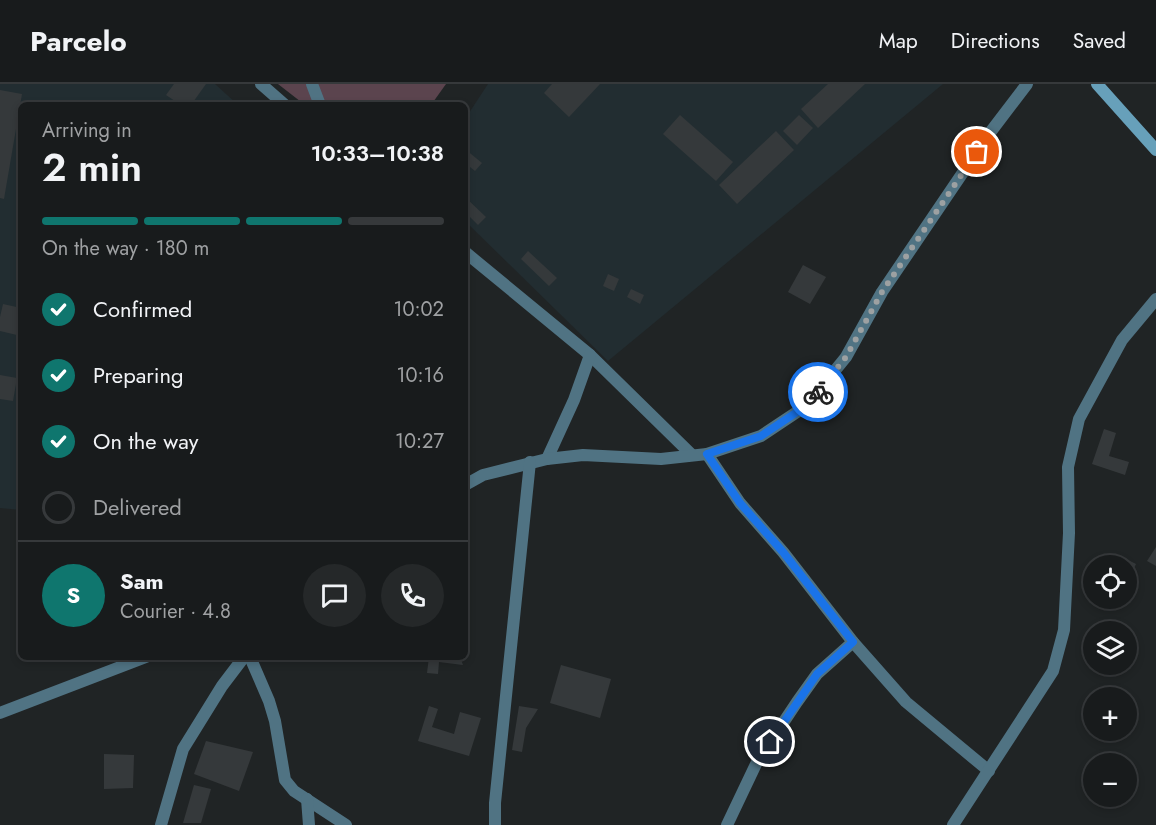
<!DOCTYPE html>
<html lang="en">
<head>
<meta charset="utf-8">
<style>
	:root { --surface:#181b1c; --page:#252829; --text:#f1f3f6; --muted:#9fa1a3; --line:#36393b; --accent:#0f766e }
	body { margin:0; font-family:Jost,sans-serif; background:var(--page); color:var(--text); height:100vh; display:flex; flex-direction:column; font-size:22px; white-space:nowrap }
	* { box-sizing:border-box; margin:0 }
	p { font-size:20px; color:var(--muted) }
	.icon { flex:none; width:33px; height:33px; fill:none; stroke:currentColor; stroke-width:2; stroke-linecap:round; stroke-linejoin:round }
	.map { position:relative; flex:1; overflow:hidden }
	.details { position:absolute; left:18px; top:18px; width:450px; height:558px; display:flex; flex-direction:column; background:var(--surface); border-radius:9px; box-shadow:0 3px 9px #0003,0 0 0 2px var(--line) }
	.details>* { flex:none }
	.fabs { position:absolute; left:1083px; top:471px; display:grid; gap:12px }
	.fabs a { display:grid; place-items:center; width:54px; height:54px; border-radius:50%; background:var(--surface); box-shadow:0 3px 9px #0003,0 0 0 2px var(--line); font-size:30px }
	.pin { position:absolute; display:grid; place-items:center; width:51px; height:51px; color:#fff; margin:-26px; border:3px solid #fff; border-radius:50%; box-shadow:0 2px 6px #0007 }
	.courier { position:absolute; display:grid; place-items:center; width:60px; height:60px; margin:-30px; border:4px solid #1a73e8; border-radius:50%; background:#fff; color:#222; box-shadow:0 2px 8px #0007 }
	.head em { font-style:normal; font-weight:600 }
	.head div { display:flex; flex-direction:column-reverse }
	.head { display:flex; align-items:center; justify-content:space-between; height:102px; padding:0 24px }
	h1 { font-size:39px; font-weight:600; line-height:45px }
	.bar { display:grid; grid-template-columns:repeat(4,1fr); gap:9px 6px; align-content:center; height:72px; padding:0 24px }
	.bar i { height:8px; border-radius:4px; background:var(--line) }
	.bar .selected { background:var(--accent) }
	.bar p { grid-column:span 4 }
	.line { display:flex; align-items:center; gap:15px; padding:0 24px; border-top:2px solid var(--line) }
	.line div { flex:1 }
	.round { display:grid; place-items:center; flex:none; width:63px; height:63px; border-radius:32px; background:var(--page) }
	ol { padding:0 24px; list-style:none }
	li { display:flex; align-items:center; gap:18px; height:66px }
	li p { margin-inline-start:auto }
	li .icon { padding:6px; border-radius:50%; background:var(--accent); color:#fff; stroke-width:4 }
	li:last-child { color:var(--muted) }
	li i { width:33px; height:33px; border:3px solid var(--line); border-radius:50% }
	header { display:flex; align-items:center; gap:36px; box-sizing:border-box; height:84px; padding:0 30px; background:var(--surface); border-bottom:2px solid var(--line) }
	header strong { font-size:28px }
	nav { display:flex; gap:33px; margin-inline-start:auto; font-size:21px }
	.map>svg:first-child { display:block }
	.built { fill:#222d31 }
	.green { fill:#5b444e }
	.building { fill:#35393b }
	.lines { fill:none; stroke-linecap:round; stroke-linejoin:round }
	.street { stroke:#507383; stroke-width:12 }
	.secondary { stroke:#67a0ba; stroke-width:12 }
	.done { stroke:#9da1a2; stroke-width:6; stroke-dasharray:0 10.8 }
	.route { stroke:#1a73e8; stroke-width:8 }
</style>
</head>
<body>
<header>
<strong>Parcelo</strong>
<nav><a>Map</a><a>Directions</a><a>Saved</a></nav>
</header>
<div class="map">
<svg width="1156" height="741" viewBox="0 0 1156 741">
	<rect width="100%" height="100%" fill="#202425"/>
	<g class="built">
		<path d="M0 0H215L238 21H21V426L0 424Z"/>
		<path d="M488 0H943L608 277 465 137V35Z"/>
	</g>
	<path class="green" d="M278 0H446L431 21H305Z"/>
	<g class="building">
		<path d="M174 0H206L191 21H181L166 11Z"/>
		<path d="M552 0H600L569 33 544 9Z"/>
		<path d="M828 0H865L818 44 801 25Z"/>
		<path d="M0 6 22 10 4 115 0 114Z"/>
		<path d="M680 31 733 78 716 97 663 50Z"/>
		<path d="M799 31 813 44 797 61 783 47Z"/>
		<path d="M776 47 794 66 737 120 719 101Z"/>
		<path d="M465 65 482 79 475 87 465 79Z"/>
		<path d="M465 113 486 133 478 141 465 128Z"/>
		<path d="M528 167 557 194 549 202 521 175Z"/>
		<path d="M803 181 826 193 810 220 788 208Z"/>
		<path d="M608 190 619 195 614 207 603 202Z"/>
		<path d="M631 205 644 211 640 220 627 213Z"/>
		<path d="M3 220 21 224V252L0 247V233Z"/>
		<path d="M0 291 17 294 13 317 0 315Z"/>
		<path d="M1104 345 1116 349 1109 372 1129 378 1125 391 1092 380Z"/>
		<path d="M1156 463V482L1147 477Z"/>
		<path d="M1124 474 1136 480 1126 500V482H1120Z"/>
		<path d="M429 573H460L463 581 439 578 438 590 427 589Z"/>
		<path d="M561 581 611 595 600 634 550 619Z"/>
		<path d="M429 622 438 625 432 643 454 650 460 628 481 634 469 672 418 657Z"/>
		<path d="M519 622 538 625 526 644 522 668 512 666Z"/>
		<path d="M206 657 253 668 239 707 194 690Z"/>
		<path d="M104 670 134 671 133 704 104 705Z"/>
		<path d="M194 701 211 705 201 739H183Z"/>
	</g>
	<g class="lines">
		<g class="street">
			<path d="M261 0 285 21"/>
			<path d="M312 0 320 21"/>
			<path d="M465 168 590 271 692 371"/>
			<path d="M707 370 740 419 783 468 853 558 906 618 989 687"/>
			<path d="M547 375 574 316 590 271"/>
			<path d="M465 401 483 391 547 375 583 371 661 375 707 370 761 352 806 322 846 273 882 208 989 50 1027 0"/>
			<path d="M250 573 269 617 275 637 285 696 294 707 346 741"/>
			<path d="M0 629 146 573"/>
			<path d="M307 715 309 741"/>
			<path d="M161 741 183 665 222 602 244 573"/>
			<path d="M495 741V719L530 378"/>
			<path d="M727 741 757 678 797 618 817 590 853 558"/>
			<path d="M953 741 1053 587 1064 546 1069 449 1068 383 1079 335 1122 256 1156 215"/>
		</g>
		<path class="secondary" d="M1097 0 1156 66"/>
	</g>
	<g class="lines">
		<path class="done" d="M818 308 846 273 882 208 977 68"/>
		<path class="route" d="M770 658 817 590 853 558 783 468 740 419 707 370 761 352 806 322 818 308"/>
	</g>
</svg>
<div class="fabs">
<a><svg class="icon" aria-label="locate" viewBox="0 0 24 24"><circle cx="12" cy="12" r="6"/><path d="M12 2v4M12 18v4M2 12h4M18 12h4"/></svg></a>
<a><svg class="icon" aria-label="layers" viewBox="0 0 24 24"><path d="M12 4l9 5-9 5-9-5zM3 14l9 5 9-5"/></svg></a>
<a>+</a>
<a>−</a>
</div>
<div class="pin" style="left:977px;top:68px;background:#ea580c"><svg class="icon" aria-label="bag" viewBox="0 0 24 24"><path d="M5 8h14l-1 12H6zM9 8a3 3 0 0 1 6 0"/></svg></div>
<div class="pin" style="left:770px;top:658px;background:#1f2937"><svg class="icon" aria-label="home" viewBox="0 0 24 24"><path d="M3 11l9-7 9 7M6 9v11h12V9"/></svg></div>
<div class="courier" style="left:818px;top:308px"><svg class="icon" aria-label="bike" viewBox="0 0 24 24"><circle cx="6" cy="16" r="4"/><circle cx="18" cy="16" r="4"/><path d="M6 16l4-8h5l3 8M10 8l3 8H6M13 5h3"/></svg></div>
<section class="details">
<div class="head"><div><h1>2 min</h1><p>Arriving in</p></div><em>10:33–10:38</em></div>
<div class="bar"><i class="selected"></i><i class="selected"></i><i class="selected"></i><i></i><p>On the way · 180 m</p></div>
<ol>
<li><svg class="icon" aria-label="check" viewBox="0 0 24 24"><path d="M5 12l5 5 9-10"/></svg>Confirmed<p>10:02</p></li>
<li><svg class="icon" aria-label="check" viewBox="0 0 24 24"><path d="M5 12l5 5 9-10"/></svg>Preparing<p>10:16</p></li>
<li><svg class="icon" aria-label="check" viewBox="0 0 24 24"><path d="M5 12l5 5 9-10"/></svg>On the way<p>10:27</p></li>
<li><i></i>Delivered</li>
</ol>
<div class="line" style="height:108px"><b class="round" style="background:var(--accent);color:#fff">S</b><div><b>Sam</b><p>Courier · 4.8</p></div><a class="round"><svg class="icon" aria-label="chat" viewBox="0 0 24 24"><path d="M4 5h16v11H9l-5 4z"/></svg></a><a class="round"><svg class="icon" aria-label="phone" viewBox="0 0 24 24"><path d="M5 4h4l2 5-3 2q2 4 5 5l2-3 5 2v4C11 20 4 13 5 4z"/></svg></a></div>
</section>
</div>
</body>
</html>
